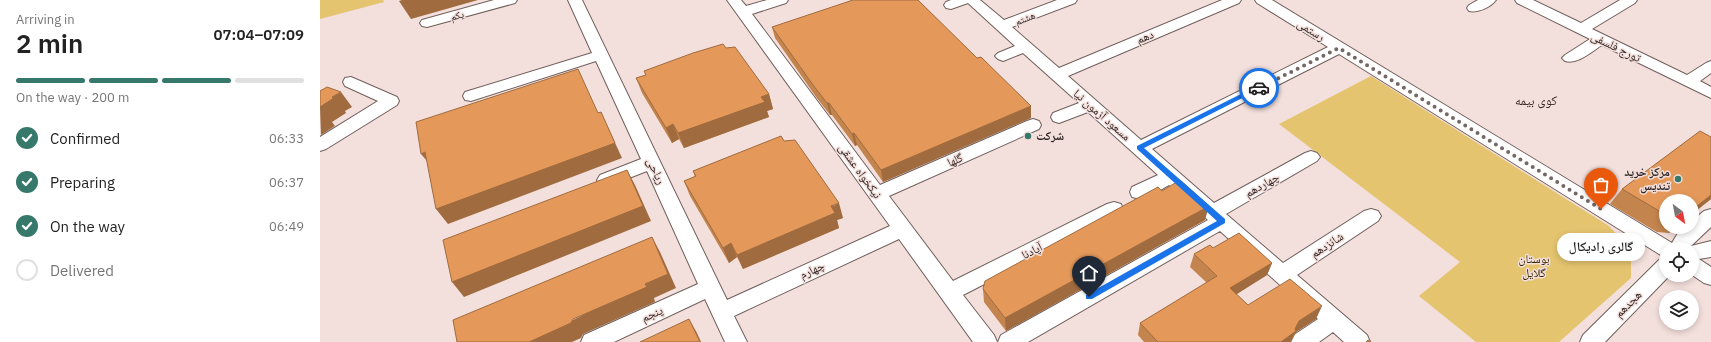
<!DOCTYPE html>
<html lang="en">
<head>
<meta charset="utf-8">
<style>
	:root { --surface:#fff; --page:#f2f2f2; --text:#222; --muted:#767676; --line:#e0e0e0; --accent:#36796b }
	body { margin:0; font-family:"IBM Plex Sans","Noto Naskh Arabic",sans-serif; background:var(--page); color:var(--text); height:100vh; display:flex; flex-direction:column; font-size:15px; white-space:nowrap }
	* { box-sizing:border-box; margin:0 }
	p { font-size:13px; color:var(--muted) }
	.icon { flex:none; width:22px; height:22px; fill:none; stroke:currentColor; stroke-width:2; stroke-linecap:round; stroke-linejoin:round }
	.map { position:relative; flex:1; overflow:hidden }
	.side { display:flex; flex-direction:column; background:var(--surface); width:320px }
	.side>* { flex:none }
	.needle { width:26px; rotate:148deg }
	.fabs { position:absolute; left:1339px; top:194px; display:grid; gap:8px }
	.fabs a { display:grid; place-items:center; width:40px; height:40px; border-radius:50%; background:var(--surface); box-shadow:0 2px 6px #0003; font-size:20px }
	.pin { position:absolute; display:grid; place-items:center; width:34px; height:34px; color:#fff; margin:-41px -17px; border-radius:50% 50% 50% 0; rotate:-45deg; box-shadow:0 0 4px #0007 }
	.pin .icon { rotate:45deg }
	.courier { position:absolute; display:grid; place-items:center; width:40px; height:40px; margin:-20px; border:3px solid #1a73e8; border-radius:50%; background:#fff; color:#222; box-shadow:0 1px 5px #0007 }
	.bubble { position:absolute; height:28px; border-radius:14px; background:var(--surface); box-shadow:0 2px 6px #0003; font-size:13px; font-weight:600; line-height:28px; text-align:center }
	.head em { font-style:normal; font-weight:600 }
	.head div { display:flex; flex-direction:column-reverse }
	.head { display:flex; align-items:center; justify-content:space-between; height:68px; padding:0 16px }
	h1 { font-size:26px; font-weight:600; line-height:30px }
	.bar { display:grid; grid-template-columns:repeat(4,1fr); gap:6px 4px; align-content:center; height:48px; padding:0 16px }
	.bar i { height:5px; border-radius:3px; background:var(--line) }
	.bar .on { background:var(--accent) }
	.bar p { grid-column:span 4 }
	ol { padding:0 16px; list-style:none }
	li { display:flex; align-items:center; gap:12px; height:44px }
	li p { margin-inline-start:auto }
	li .icon { padding:4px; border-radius:50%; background:var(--accent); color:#fff; stroke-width:4 }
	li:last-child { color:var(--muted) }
	li i { width:22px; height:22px; border:2px solid var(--line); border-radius:50% }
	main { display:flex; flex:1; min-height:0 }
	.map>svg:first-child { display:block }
	.green { fill:#e5c46f }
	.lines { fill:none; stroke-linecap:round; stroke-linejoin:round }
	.minor-casing { stroke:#705f5c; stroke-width:2 }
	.minor { fill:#fff; fill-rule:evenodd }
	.wall { fill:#c4844d }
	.shaded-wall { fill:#a06b3f }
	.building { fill:#e4995a; stroke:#a06b3f }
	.route { fill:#1a73e8 }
	.done { stroke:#746866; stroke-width:4; stroke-dasharray:0 7.2 }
	.poi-dot { fill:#36796b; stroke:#f3dfdb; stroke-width:1.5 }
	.labels { text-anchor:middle; stroke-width:3; stroke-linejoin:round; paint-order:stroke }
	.far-street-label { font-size:10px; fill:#302827; stroke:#f3dfdb }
	.street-label { font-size:12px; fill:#302827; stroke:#f3dfdb }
	.poi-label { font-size:12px; font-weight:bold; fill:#302827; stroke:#f3dfdb; text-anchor:start }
	.park-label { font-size:12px; fill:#352700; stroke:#f3dfdb }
	.neighbourhood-label { font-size:13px; fill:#362725; stroke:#f3dfdb }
</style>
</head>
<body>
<main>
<section class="side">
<div class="head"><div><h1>2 min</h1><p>Arriving in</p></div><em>07:04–07:09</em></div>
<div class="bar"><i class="on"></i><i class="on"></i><i class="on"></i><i></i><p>On the way · 200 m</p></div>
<ol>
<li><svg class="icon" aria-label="check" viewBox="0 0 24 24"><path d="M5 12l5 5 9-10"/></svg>Confirmed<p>06:33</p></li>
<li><svg class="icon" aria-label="check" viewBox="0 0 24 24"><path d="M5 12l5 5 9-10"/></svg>Preparing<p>06:37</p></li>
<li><svg class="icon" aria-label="check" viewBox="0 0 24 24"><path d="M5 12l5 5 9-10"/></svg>On the way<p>06:49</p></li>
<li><i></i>Delivered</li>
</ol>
</section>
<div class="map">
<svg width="1391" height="342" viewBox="0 0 1391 342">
	<rect width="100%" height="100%" fill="#f3dfdb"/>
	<g class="green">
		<path d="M0 0H63L64 2 0 19Z"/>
		<path d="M1051 76 1289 226 1311 250V278L1239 342H1156L1099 296 1140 262 959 124Z"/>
	</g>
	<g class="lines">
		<defs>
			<g id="minor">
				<path d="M174 0H197L195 3 107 27 102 26 100 23 102 20Z"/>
				<path d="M248 0H262L407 300 570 226 407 0H421L426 6 447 0H468L466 3 432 14 560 185 707 121 713 119 719 121 721 125 719 129 569 196 633 281 787 204 794 202 801 204 803 209 801 214 643 295 674 335 677 342H653L579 239 414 316 427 342H405L385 299 294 342H261L264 335 378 284 327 171 286 187 280 185 277 180 280 175 321 159 276 61 151 101 145 100 143 96 145 92 272 53Z"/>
				<path d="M631 0H660L684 20 737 0H757L755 3 692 27 739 68 902 0H921L919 3 748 76 821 140 1008 47 937 3 935 0H952L1352 243C1358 233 1360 227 1372 227V221L1384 211 1391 209V227L1371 246 1391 241V257L1379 259 1391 267V285L1384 283 1372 275V249H1346V257L1339 254 1019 54 832 149 894 203 985 153 991 151 997 153 1000 157 997 161 906 214 963 263 1044 211 1051 209 1058 211 1061 216 1058 221 977 275 1047 335 1050 342H1024L1013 332 999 342H971L974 335 998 319 900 231 708 342H678L681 335 888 220 849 185C838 191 825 201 812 197L810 192 812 187 838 175 768 112 739 123 733 121 731 117 733 113 759 103 703 53 683 61 678 59 675 56 678 53 695 46 648 3 631 9 626 8 624 5 626 2Z"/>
				<path d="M1158 0H1176C1171 7 1158 13 1149 11L1147 8 1149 5Z"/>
				<path d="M1195 0H1213L1261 23 1300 0H1317L1315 3 1272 29 1367 75 1386 63 1391 61V73L1380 81 1391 87V98L1282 45C1271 52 1257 65 1245 61L1242 58 1245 55 1270 39 1197 3Z"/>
				<path d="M31 77 77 97 79 101 77 105 6 149 0 151V137L58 101 25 86 23 82 25 78Z"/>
				<path d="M1346 258V275H1350L1285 342H1260L1263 335 1339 260Z"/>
			</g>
		</defs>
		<use href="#minor" class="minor-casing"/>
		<use href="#minor" class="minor"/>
	</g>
	<g class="wall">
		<path d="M598 1 657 58 711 106V118L563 182 537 145 535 146 512 115H510L496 97 455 38 452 27Z"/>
		<path d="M406 48 449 94 453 109 447 111 449 117 364 148 359 139 352 143 322 93 316 78 326 75 324 71Z"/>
		<path d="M1391 137V199L1372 214 1346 201V227H1356L1349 233 1337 232 1290 204 1302 189Z"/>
		<path d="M464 141 523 218 517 220 519 228 423 269 417 257 409 263 370 196 364 181 375 177 373 171Z"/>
		<path d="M842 191 885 220 686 331 664 302 663 289Z"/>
		<path d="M893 248 952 263 947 275 916 294 928 305 996 319 976 332 971 342H824L818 335 820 323 887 283 870 267 874 254Z"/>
	</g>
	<g class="shaded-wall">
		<path d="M82 0H158L91 19 79 1Z"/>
		<path d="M21 92 32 107 25 111 26 113 12 122 15 126 1 135 0 107 12 97Z"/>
		<path d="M449 94 453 109 447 111 449 117 364 148 358 133 441 97Z"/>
		<path d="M507 103H509L512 115H510Z"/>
		<path d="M711 106V118L563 182 561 170Z"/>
		<path d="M281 112 302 158 128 224 116 209Z"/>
		<path d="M353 124 359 139 352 143 346 128Z"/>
		<path d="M534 133 537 145 535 146 532 134Z"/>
		<path d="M105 152 113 168 101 154Z"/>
		<path d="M307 170 315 185 331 221 144 297 132 282Z"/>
		<path d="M1391 195V199L1372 214V210Z"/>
		<path d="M519 203 523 218 517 220 519 228 423 269 417 255Z"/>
		<path d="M889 206 885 220 686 331 685 318Z"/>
		<path d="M1354 227H1356L1349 233Z"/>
		<path d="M332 237 340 252 356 288 334 298 335 302 263 334 261 338 252 342H209L325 284Z"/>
		<path d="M411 243 417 257 409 263 403 248Z"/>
		<path d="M952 263 947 275 906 301 910 288Z"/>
		<path d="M1002 306 996 319 976 332 971 342H961L979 321Z"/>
		<path d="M369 319 377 333 381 342H380Z"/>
	</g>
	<g class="building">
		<path d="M533 0H598L657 58 661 57 711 106 561 170 534 133 532 134 509 103H507L493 85 452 27Z"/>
		<path d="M403 44 406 48 415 47 449 94 441 97 445 102 358 133 353 124 346 128 316 78 326 75 324 71 373 53Z"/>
		<path d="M258 69 278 113 281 112 295 143 116 209 105 152 101 154 96 122Z"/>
		<path d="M7 87 21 92 12 97 14 98 0 107V91Z"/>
		<path d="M1380 131 1391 137V195L1372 210V201H1346V215L1302 189Z"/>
		<path d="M461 136 464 141 475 140 519 203 511 206 515 213 417 255 411 243 403 248 364 181 376 176 373 171Z"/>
		<path d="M307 170 323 206 132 282 123 240Z"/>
		<path d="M860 180 889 206 685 318 663 289 665 281 838 187 842 191Z"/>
		<path d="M919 233 952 263 910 288 928 305 970 279 1002 306 979 321 975 329 976 331 961 342H838L820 323 897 276 874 254 890 245 893 248Z"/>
		<path d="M332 237 348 274 325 284 327 287 253 319 251 323 209 342H137L133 320Z"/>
		<path d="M369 319 380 342H320Z"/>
		<path d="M1048 340 1051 342H1046Z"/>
	</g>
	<path class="route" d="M937 86 942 88 824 148 905 219V223L772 299H766V295L897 221 817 149V146Z"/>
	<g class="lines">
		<path class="done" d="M939 88 1019 48 1281 209"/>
	</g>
	<g class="poi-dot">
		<circle cx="708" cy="136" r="4"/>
		<circle cx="1358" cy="179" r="4"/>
	</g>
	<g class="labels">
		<g class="far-street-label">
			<text transform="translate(137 15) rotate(-16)" y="4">یکم</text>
			<text transform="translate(705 18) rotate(-21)" y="4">هشتم</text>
		</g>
		<g class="street-label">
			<text transform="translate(991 30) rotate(32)" y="4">رستمی</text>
			<text transform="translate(825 37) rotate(-23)" y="4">دهم</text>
			<text transform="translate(1296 47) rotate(26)" y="4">تورج فلسفی</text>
			<text transform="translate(782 115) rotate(41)" y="4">مسعود آزمون نیا</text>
			<text transform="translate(635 160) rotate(-24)" y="4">گلها</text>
			<text transform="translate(336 171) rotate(65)" y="4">ریاحی</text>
			<text transform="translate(540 171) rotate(54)" y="4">نیکخواه عشقی</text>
			<text transform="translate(942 185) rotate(-30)" y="4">چهاردهم</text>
			<text transform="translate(1007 245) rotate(-33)" y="4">شانزدهم</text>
			<text transform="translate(712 251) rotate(-27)" y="4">آپادنا</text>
			<text transform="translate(492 270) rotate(-25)" y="4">چهارم</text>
			<text transform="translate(1308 304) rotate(-45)" y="4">هجدهم</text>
			<text transform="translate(332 314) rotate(-25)" y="4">پنجم</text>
		</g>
		<g class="poi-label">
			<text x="716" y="140">شرکت</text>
			<text x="1350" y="176" text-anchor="end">مرکز خرید<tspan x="1350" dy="14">تندیس</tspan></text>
		</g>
		<g class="park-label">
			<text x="1214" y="263">بوستان<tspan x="1214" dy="14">گلایل</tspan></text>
		</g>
		<g class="neighbourhood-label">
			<text x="1216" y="105">کوی بیمه</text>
		</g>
	</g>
</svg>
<div class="fabs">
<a><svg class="needle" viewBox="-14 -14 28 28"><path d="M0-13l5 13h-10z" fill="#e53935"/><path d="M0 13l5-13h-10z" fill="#767676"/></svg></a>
<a><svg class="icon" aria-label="locate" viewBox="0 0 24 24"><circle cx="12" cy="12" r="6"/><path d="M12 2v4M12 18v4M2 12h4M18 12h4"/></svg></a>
<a><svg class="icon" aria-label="layers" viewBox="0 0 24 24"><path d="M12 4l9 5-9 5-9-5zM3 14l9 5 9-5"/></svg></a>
</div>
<div class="pin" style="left:1281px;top:209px;background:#ea580c"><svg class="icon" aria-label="bag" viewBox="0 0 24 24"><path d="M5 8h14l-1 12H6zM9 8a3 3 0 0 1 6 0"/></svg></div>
<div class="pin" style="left:769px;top:297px;background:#1f2937"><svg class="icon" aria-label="home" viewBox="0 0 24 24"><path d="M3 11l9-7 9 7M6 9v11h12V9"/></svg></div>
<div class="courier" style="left:939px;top:88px"><svg class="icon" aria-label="car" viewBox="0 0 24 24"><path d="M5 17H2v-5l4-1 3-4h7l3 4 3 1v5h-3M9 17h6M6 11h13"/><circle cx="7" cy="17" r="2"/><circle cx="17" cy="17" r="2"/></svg></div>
<div class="bubble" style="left:1237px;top:233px;width:88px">گالری رادیکال</div>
</div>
</main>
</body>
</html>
